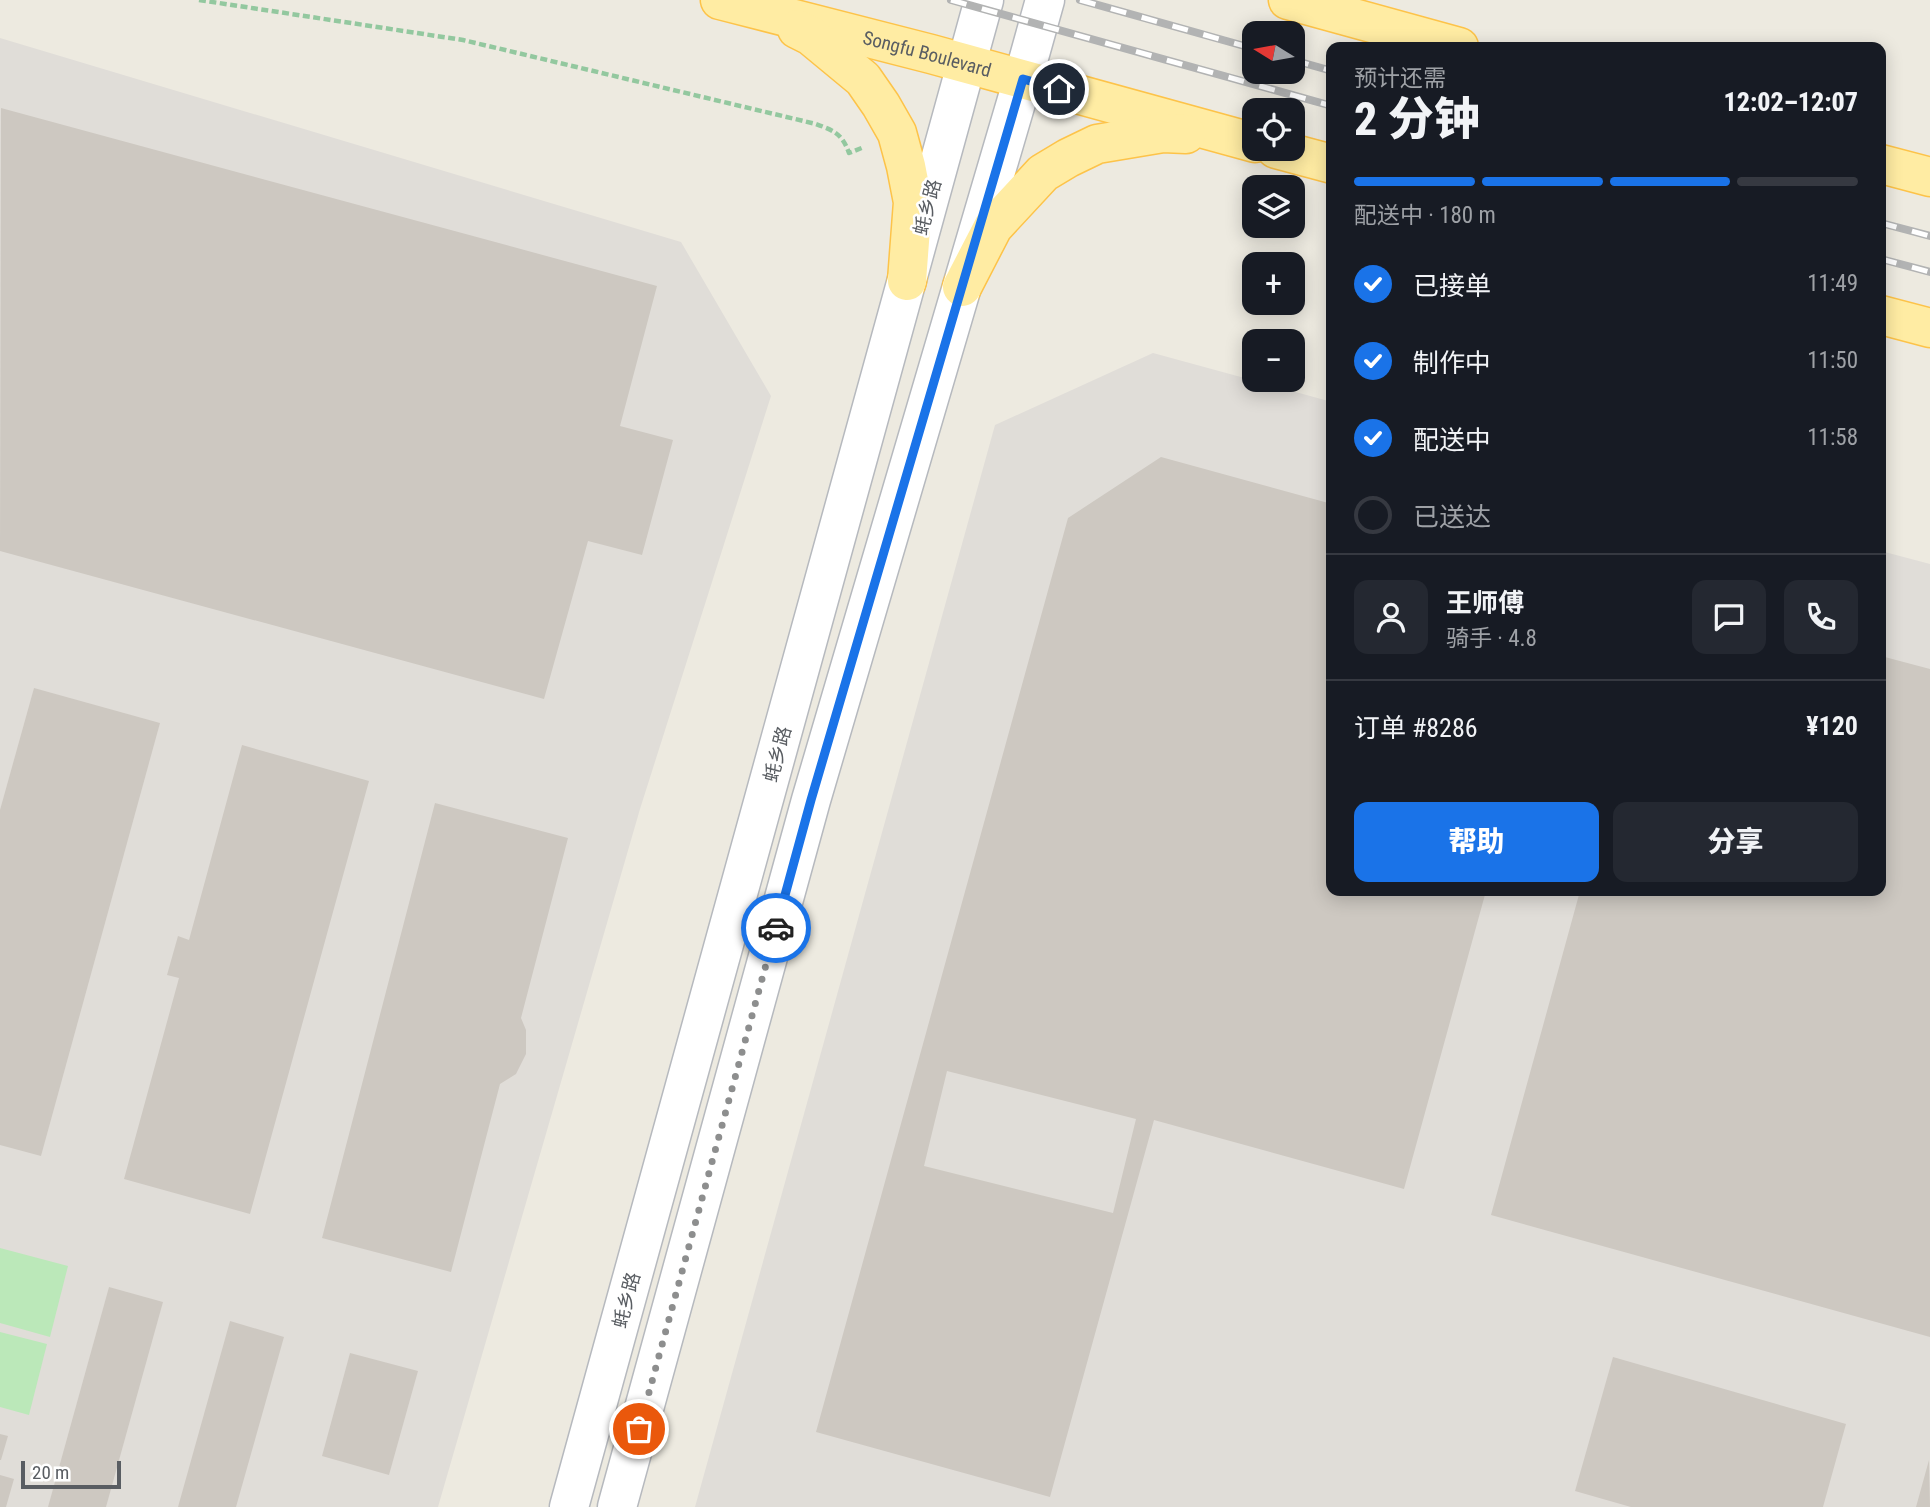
<!DOCTYPE html>
<html lang="zh">
<head>
<meta charset="utf-8">
<style>
	:root { --surface:#171b24; --page:#242831; --text:#f1f3f6; --muted:#9ea1a6; --line:#363941; --accent:#1a73e8 }
	body { margin:0; font-family:"Roboto Condensed","Noto Sans SC",sans-serif; background:var(--page); color:var(--text); height:100vh; display:flex; flex-direction:column; font-size:26px; white-space:nowrap }
	* { box-sizing:border-box; margin:0 }
	p { font-size:23px; color:var(--muted) }
	.icon { flex:none; width:38px; height:38px; fill:none; stroke:currentColor; stroke-width:2; stroke-linecap:round; stroke-linejoin:round }
	.map { position:relative; flex:1; overflow:hidden }
	.drawer { position:absolute; left:1326px; top:42px; width:560px; height:854px; display:flex; flex-direction:column; background:var(--surface); border-radius:14px; box-shadow:0 4px 18px #0003 }
	.drawer>* { flex:none }
	.needle { width:46px; rotate:281deg }
	.fabs { position:absolute; left:1242px; top:21px; display:grid; gap:14px }
	.fabs a { display:grid; place-items:center; width:63px; height:63px; border-radius:14px; background:var(--surface); box-shadow:0 4px 18px #0003; font-size:35px }
	.scale { position:absolute; left:21px; bottom:18px; width:100px; box-sizing:border-box; padding-left:7px; border:4px solid #595d62; border-top:0; font-size:19px; line-height:24px; white-space:nowrap; color:#595d62; -webkit-text-stroke:5px #fff; paint-order:stroke }
	.pin { position:absolute; display:grid; place-items:center; width:60px; height:60px; color:#fff; margin:-30px; border:4px solid #fff; border-radius:50%; box-shadow:0 2px 7px #0007 }
	.courier { position:absolute; display:grid; place-items:center; width:70px; height:70px; margin:-35px; border:5px solid #1a73e8; border-radius:50%; background:#fff; color:#222; box-shadow:0 2px 9px #0007 }
	.summary em { font-style:normal; font-weight:800 }
	.summary div { display:flex; flex-direction:column-reverse }
	.summary { display:flex; align-items:center; justify-content:space-between; height:119px; padding:0 28px }
	h1 { font-size:46px; font-weight:800; line-height:52px }
	.bar { display:grid; grid-template-columns:repeat(4,1fr); gap:10px 7px; align-content:center; height:84px; padding:0 28px }
	.bar i { height:9px; border-radius:5px; background:var(--line) }
	.bar .on { background:var(--accent) }
	.bar p { grid-column:span 4 }
	.line { display:flex; align-items:center; gap:18px; padding:0 28px; border-top:2px solid var(--line) }
	.line div { flex:1 }
	.round { display:grid; place-items:center; flex:none; width:74px; height:74px; border-radius:14px; background:var(--page) }
	ol { padding:0 28px; list-style:none }
	li { display:flex; align-items:center; gap:21px; height:77px }
	li p { margin-inline-start:auto }
	li .icon { padding:7px; border-radius:50%; background:var(--accent); color:#fff; stroke-width:4 }
	li:last-child { color:var(--muted) }
	li i { width:38px; height:38px; border:4px solid var(--line); border-radius:50% }
	.primary-button { display:flex; gap:14px; margin-top:auto; padding:14px 28px }
	.primary-button a { flex:1; height:80px; border-radius:14px; background:var(--accent); color:#fff; font-size:28px; font-weight:800; line-height:80px; text-align:center }
	.primary-button a+a { background:var(--page); color:var(--text) }
	.map>svg:first-child { display:block }
	.industrial { fill:#e0ddd8 }
	.green { fill:#bbe8b9 }
	.building { fill:#cdc8c1; fill-rule:evenodd }
	.lines { fill:none; stroke-linecap:round; stroke-linejoin:round }
	.tertiary-casing { stroke:#b6b9be; stroke-width:41 }
	.primary-casing { stroke:#fdc349; stroke-width:41 }
	.path { stroke:#93c89f; stroke-width:4.5; stroke-dasharray:7 3.5; stroke-linecap:butt }
	.tertiary { stroke:#fff; stroke-width:38 }
	.primary { stroke:#ffeca3; stroke-width:38 }
	.rail-casing { stroke:#b2b3b3; stroke-width:8 }
	.rail { stroke:#fff; stroke-width:5; stroke-dasharray:16; stroke-linecap:butt }
	.done { stroke:#8d8e8e; stroke-width:7; stroke-dasharray:0 12.6 }
	.route { stroke:#1a73e8; stroke-width:9 }
	.labels { text-anchor:middle; stroke-width:5; stroke-linejoin:round; paint-order:stroke }
	.street-label { font-size:19px; fill:#595d62; stroke:#fff }
</style>
</head>
<body>
<div class="map">
<svg width="1930" height="1507" viewBox="0 0 1930 1507">
	<rect width="100%" height="100%" fill="#edeae0"/>
	<g class="industrial">
		<path d="M0 38 681 242 771 396 640 809 438 1507H0Z"/>
		<path d="M1153 353 1332 402V891H1881V551L1930 564V1507H695L995 425Z"/>
	</g>
	<g class="green">
		<path d="M0 1248 68 1266 50 1337 0 1323Z"/>
		<path d="M0 1332 47 1344 29 1415 0 1407Z"/>
	</g>
	<g class="building">
		<path d="M1 108 657 286 620 426 673 440 642 555 588 541 544 699 0 551Z"/>
		<path d="M1161 457 1332 504V891H1486L1404 1189 1154 1120 1050 1497 816 1432 1068 518ZM947 1071 1136 1119 1113 1213 924 1166Z"/>
		<path d="M1881 656 1930 669V1337L1491 1215 1580 891H1881Z"/>
		<path d="M34 688 160 723 41 1156 0 1145V810Z"/>
		<path d="M242 745 369 781 250 1214 124 1179 179 978 167 975 178 936 189 940Z"/>
		<path d="M435 803 568 838 521 1018 526 1030V1054L516 1074 500 1084 451 1272 322 1238Z"/>
		<path d="M109 1287 163 1302 106 1507H48Z"/>
		<path d="M230 1321 284 1337 236 1507H178Z"/>
		<path d="M350 1353 418 1371 389 1475 322 1456Z"/>
		<path d="M1613 1357 1846 1424 1823 1507H1631L1575 1491Z"/>
		<path d="M0 1434 8 1436 1 1460H0Z"/>
		<path d="M1929 1460 1930 1507H1916Z"/>
		<path d="M0 1475 14 1479 6 1507H0Z"/>
	</g>
	<g class="lines">
		<defs>
			<g id="tertiary">
				<path d="M569 1507 984 0"/>
				<path d="M617 1507 811 800 1023 79 1045 0"/>
			</g>
			<g id="primary">
				<path id="s1" d="M720 0 931 54 1255 143"/>
				<path d="M1288 0 1459 47"/>
				<path d="M797 29 811 36 863 79 881 105 897 133 906 166 913 202 907 281"/>
				<path d="M1276 149 1332 164"/>
				<path d="M1881 164 1930 177"/>
				<path d="M962 287 993 227 1043 173 1068 158 1097 144 1163 133 1186 134"/>
				<path d="M1881 315 1930 328"/>
			</g>
		</defs>
		<use href="#tertiary" class="tertiary-casing"/>
		<use href="#primary" class="primary-casing"/>
		<path class="path" d="M199 0 463 40 816 124C835 131 842 134 849 153L864 147"/>
		<use href="#tertiary" class="tertiary"/>
		<use href="#primary" class="primary"/>
		<defs>
			<g id="rail">
				<path d="M951 0 1332 106"/>
				<path d="M1080 0 1255 49"/>
				<path d="M1293 60 1332 71"/>
				<path d="M1881 223 1930 236"/>
				<path d="M1881 259 1930 272"/>
			</g>
		</defs>
		<use href="#rail" class="rail-casing"/>
		<use href="#rail" class="rail"/>
	</g>
	<g class="lines">
		<path class="done" d="M639 1429 776 928"/>
		<path class="route" d="M776 928 811 800 1023 79 1059 89"/>
	</g>
	<g class="labels">
		<g class="street-label">
			<text dy="7" stroke="none"><textPath href="#s1" startOffset="214">Songfu Boulevard</textPath></text>
			<text transform="translate(927 207) rotate(-75)" y="7">蚝乡路</text>
			<text transform="translate(777 754) rotate(-75)" y="7">蚝乡路</text>
			<text transform="translate(626 1300) rotate(-75)" y="7">蚝乡路</text>
		</g>
	</g>
</svg>
<div class="fabs">
<a><svg class="needle" viewBox="-14 -14 28 28"><path d="M0-13l5 13h-10z" fill="#e53935"/><path d="M0 13l5-13h-10z" fill="#9ea1a6"/></svg></a>
<a><svg class="icon" aria-label="locate" viewBox="0 0 24 24"><circle cx="12" cy="12" r="6"/><path d="M12 2v4M12 18v4M2 12h4M18 12h4"/></svg></a>
<a><svg class="icon" aria-label="layers" viewBox="0 0 24 24"><path d="M12 4l9 5-9 5-9-5zM3 14l9 5 9-5"/></svg></a>
<a>+</a>
<a>−</a>
</div>
<div class="scale">20 m</div>
<div class="pin" style="left:639px;top:1429px;background:#ea580c"><svg class="icon" aria-label="bag" viewBox="0 0 24 24"><path d="M5 8h14l-1 12H6zM9 8a3 3 0 0 1 6 0"/></svg></div>
<div class="pin" style="left:1059px;top:89px;background:#1f2937"><svg class="icon" aria-label="home" viewBox="0 0 24 24"><path d="M3 11l9-7 9 7M6 9v11h12V9"/></svg></div>
<div class="courier" style="left:776px;top:928px"><svg class="icon" aria-label="car" viewBox="0 0 24 24"><path d="M5 17H2v-5l4-1 3-4h7l3 4 3 1v5h-3M9 17h6M6 11h13"/><circle cx="7" cy="17" r="2"/><circle cx="17" cy="17" r="2"/></svg></div>
<section class="drawer">
<div class="summary"><div><h1>2 分钟</h1><p>预计还需</p></div><em>12:02–12:07</em></div>
<div class="bar"><i class="on"></i><i class="on"></i><i class="on"></i><i></i><p>配送中 · 180 m</p></div>
<ol>
<li><svg class="icon" aria-label="check" viewBox="0 0 24 24"><path d="M5 12l5 5 9-10"/></svg>已接单<p>11:49</p></li>
<li><svg class="icon" aria-label="check" viewBox="0 0 24 24"><path d="M5 12l5 5 9-10"/></svg>制作中<p>11:50</p></li>
<li><svg class="icon" aria-label="check" viewBox="0 0 24 24"><path d="M5 12l5 5 9-10"/></svg>配送中<p>11:58</p></li>
<li><i></i>已送达</li>
</ol>
<div class="line" style="height:126px"><a class="round"><svg class="icon" aria-label="person" viewBox="0 0 24 24"><circle cx="12" cy="8" r="4"/><path d="M4 21q1-7 8-7t8 7"/></svg></a><div><b>王师傅</b><p>骑手 · 4.8</p></div><a class="round"><svg class="icon" aria-label="chat" viewBox="0 0 24 24"><path d="M4 5h16v11H9l-5 4z"/></svg></a><a class="round"><svg class="icon" aria-label="phone" viewBox="0 0 24 24"><path d="M5 4h4l2 5-3 2q2 4 5 5l2-3 5 2v4C11 20 4 13 5 4z"/></svg></a></div>
<div class="line" style="height:91px"><div>订单 #8286</div><b>¥120</b></div>
<div class="primary-button"><a>帮助</a><a>分享</a></div>
</section>
</div>
</body>
</html>
